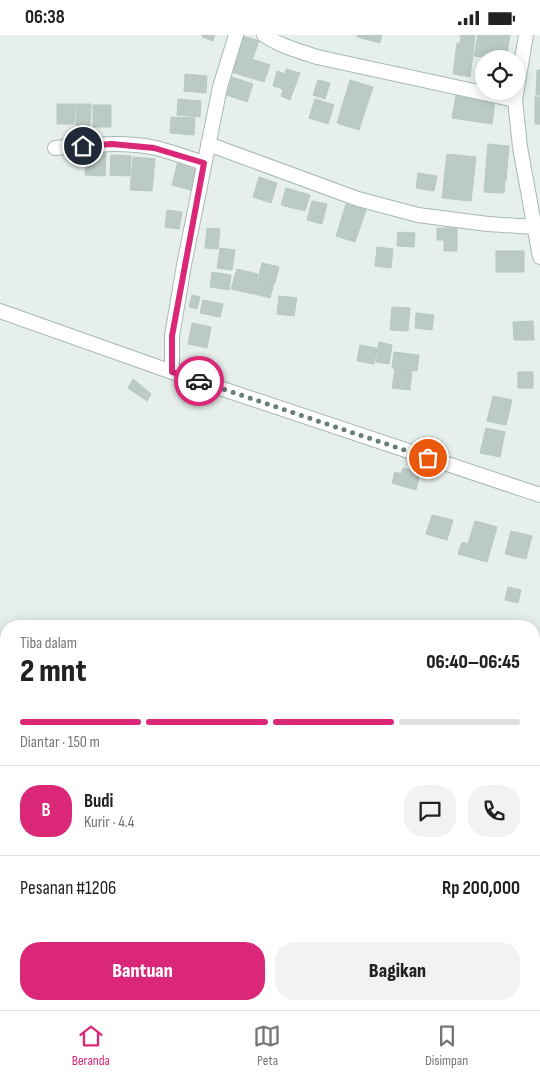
<!DOCTYPE html>
<html lang="id">
<head>
<meta charset="utf-8">
<style>
	:root { --surface:#fff; --page:#f2f2f2; --text:#222; --muted:#767676; --line:#e0e0e0; --accent:#db2777 }
	body { margin:0; font-family:"Sofia Sans Condensed",sans-serif; background:var(--page); color:var(--text); height:100vh; display:flex; flex-direction:column; font-size:19px; white-space:nowrap }
	* { box-sizing:border-box; margin:0 }
	p { font-size:16px; color:var(--muted) }
	.icon { flex:none; width:28px; height:28px; fill:none; stroke:currentColor; stroke-width:2; stroke-linecap:round; stroke-linejoin:round }
	.map { position:relative; flex:1; overflow:hidden }
	.sheet { position:absolute; left:0px; top:585px; width:540px; height:390px; display:flex; flex-direction:column; background:var(--surface); border-radius:20px 20px 0 0; box-shadow:0 2px 12px #0003 }
	.sheet>* { flex:none }
	.fabs { position:absolute; left:475px; top:15px; display:grid; gap:10px }
	.fabs a { display:grid; place-items:center; width:50px; height:50px; border-radius:50%; background:var(--surface); box-shadow:0 2px 12px #0003; font-size:25px }
	.pin { position:absolute; display:grid; place-items:center; width:42px; height:42px; color:#fff; margin:-21px; border:2px solid #fff; border-radius:50%; box-shadow:0 1px 5px #0007 }
	.courier { position:absolute; display:grid; place-items:center; width:50px; height:50px; margin:-25px; border:4px solid #db2777; border-radius:50%; background:#fff; color:#222; box-shadow:0 1px 6px #0007 }
	.overview em { font-style:normal; font-weight:800 }
	.overview div { display:flex; flex-direction:column-reverse }
	.overview { display:flex; align-items:center; justify-content:space-between; height:85px; padding:0 20px }
	h1 { font-size:32px; font-weight:800; line-height:38px }
	.bar { display:grid; grid-template-columns:repeat(4,1fr); gap:8px 5px; align-content:center; height:60px; padding:0 20px }
	.bar i { height:6px; border-radius:4px; background:var(--line) }
	.bar .on { background:var(--accent) }
	.bar p { grid-column:span 4 }
	.line { display:flex; align-items:center; gap:12px; padding:0 20px; border-top:1px solid var(--line) }
	.line div { flex:1 }
	.round { display:grid; place-items:center; flex:none; width:52px; height:52px; border-radius:20px; background:var(--page) }
	.action { display:flex; gap:10px; margin-top:auto; padding:10px 20px }
	.action a { flex:1; height:58px; border-radius:20px; background:var(--accent); color:#fff; font-size:20px; font-weight:800; line-height:58px; text-align:center }
	.action a+a { background:var(--page); color:var(--text) }
	.status { display:flex; justify-content:space-between; align-items:center; height:35px; padding:0 25px; background:var(--surface); direction:ltr }
	.status svg { height:14px; fill:currentColor }
	.tab-bar { display:flex; justify-content:space-around; align-items:center; height:70px; border-top:1px solid var(--line); background:var(--surface); font-size:14px; color:var(--muted) }
	.tab-bar a { display:grid; justify-items:center; gap:2px }
	.tab-bar .on { color:var(--accent) }
	.map>svg:first-child { display:block }
	.building { fill:#bbcac4; stroke:#b8c9c2 }
	.lines { fill:none; stroke-linecap:round; stroke-linejoin:round }
	.minor-casing { stroke:#a8b8b2; stroke-width:16 }
	.minor { stroke:#fff; stroke-width:14 }
	.done { stroke:#687f78; stroke-width:5; stroke-dasharray:0 9 }
	.route { stroke:#db2777; stroke-width:6 }
</style>
</head>
<body>
<div class="status"><b>06:38</b><svg viewBox="0 0 49 12"><path d="M0 12V9h3v3zM5 12V6h3v6zM10 12V3h3v9zM15 12V0h3v12zM26 1h20v11H26zM47 4h2v5h-2z"/></svg></div>
<div class="map">
<svg width="540" height="975" viewBox="0 0 540 975">
	<rect width="100%" height="100%" fill="#e6efeb"/>
	<g class="building">
		<path d="M203 0H215L213 6 202 2Z"/>
		<path d="M357 0H382L380 8 357 2Z"/>
		<path d="M461 0H475L474 10 460 8Z"/>
		<path d="M478 0H510L506 24 474 21Z"/>
		<path d="M243 1 259 6 253 23 238 18Z"/>
		<path d="M457 8 474 11 470 42 453 39Z"/>
		<path d="M237 19 270 30 264 47 231 37Z"/>
		<path d="M286 34 300 38 290 65 281 61 283 54 273 51 277 36 285 39Z"/>
		<path d="M537 35H540V60H536Z"/>
		<path d="M185 39 207 41 206 58 184 56Z"/>
		<path d="M232 42 253 49 247 67 227 60Z"/>
		<path d="M318 45 330 48 325 64 313 60Z"/>
		<path d="M350 45 373 52 359 95 337 88Z"/>
		<path d="M456 60 495 66 492 89 452 83Z"/>
		<rect x="535" y="62" width="5" height="27"/>
		<path d="M178 64 201 66 200 82 177 80Z"/>
		<path d="M315 64 334 70 328 89 309 83Z"/>
		<path d="M57 69H75L74 89H57Z"/>
		<path d="M76 69H91L90 92H76Z"/>
		<rect x="93" y="70" width="18" height="22"/>
		<path d="M171 82 195 83 194 100 170 98Z"/>
		<path d="M488 109 509 111 506 146 485 144Z"/>
		<path d="M86 117 106 118 105 141 85 140Z"/>
		<path d="M447 119 476 122 471 166 442 163Z"/>
		<path d="M111 120 131 121 130 141 110 140Z"/>
		<path d="M133 122 155 124 152 156 130 155Z"/>
		<path d="M178 126 197 131 191 155 172 150Z"/>
		<path d="M418 138 437 141 434 156 416 153Z"/>
		<path d="M259 142 277 148 271 168 253 162Z"/>
		<path d="M485 145 505 147 504 158 484 157Z"/>
		<path d="M286 153 310 160 305 176 281 170Z"/>
		<path d="M312 166 327 169 322 189 307 185Z"/>
		<path d="M346 169 366 175 355 207 336 201Z"/>
		<path d="M167 175 182 177 179 194 165 192Z"/>
		<path d="M207 193 220 194 218 214 205 213Z"/>
		<path d="M437 193H457V216H444V205H437Z"/>
		<path d="M398 197 415 198 414 212 397 211Z"/>
		<path d="M377 212 393 214 391 233 375 231Z"/>
		<path d="M220 213 235 215 232 235 217 233Z"/>
		<rect x="496" y="216" width="28" height="21"/>
		<path d="M262 228 279 232 275 248 258 244Z"/>
		<path d="M237 234 258 239 253 259 231 254Z"/>
		<path d="M212 237 231 240 229 255 210 252Z"/>
		<path d="M258 244 274 248 270 263 254 259Z"/>
		<path d="M192 260 200 262 197 274 189 272Z"/>
		<path d="M279 261 297 263 294 281 277 279Z"/>
		<path d="M203 265 223 269 220 282 200 278Z"/>
		<path d="M392 272 410 273 408 296 390 295Z"/>
		<path d="M416 278 434 280 432 295 415 293Z"/>
		<path d="M533 286 534 305H514L513 287Z"/>
		<path d="M192 288 211 292 207 313 188 309Z"/>
		<path d="M379 307 392 310 389 329 376 327Z"/>
		<path d="M360 310 377 313 374 329 357 326Z"/>
		<path d="M394 317 419 320 417 336 392 333Z"/>
		<path d="M395 334 412 336 410 355 392 353Z"/>
		<rect x="518" y="337" width="15" height="16"/>
		<path d="M133 344 151 359 147 366 128 353Z"/>
		<path d="M493 361 512 365 506 390 487 386Z"/>
		<path d="M486 393 505 397 500 422 480 418Z"/>
		<path d="M403 433 420 437 416 455 392 448 395 437 401 439Z"/>
		<path d="M432 480 453 485 447 505 426 499Z"/>
		<path d="M475 486 497 492 487 527 458 519 462 507 468 509Z"/>
		<path d="M511 496 532 501 526 524 505 519Z"/>
		<path d="M508 552 521 555 518 568 505 565Z"/>
	</g>
	<g class="lines">
		<defs>
			<g id="minor">
				<path d="M264 0C280 11 299 16 317 22L515 65"/>
				<path d="M526 0 515 65 520 112 540 222"/>
				<path d="M208 109 358 164 418 180 488 189 535 192"/>
				<path d="M55 113C88 110 122 106 156 113 172 117 188 123 204 128"/>
				<path d="M0 276 172 337 540 460"/>
				<path d="M172 337V301L184 230 220 52 236 0"/>
			</g>
		</defs>
		<use href="#minor" class="minor-casing"/>
		<use href="#minor" class="minor"/>
	</g>
	<g class="lines">
		<path class="done" d="M199 346 428 423"/>
		<path class="route" d="M83 111 112 109 154 113 204 128 172 301V337L199 346"/>
	</g>
</svg>
<div class="fabs">
<a><svg class="icon" aria-label="locate" viewBox="0 0 24 24"><circle cx="12" cy="12" r="6"/><path d="M12 2v4M12 18v4M2 12h4M18 12h4"/></svg></a>
</div>
<div class="pin" style="left:428px;top:423px;background:#ea580c"><svg class="icon" aria-label="bag" viewBox="0 0 24 24"><path d="M5 8h14l-1 12H6zM9 8a3 3 0 0 1 6 0"/></svg></div>
<div class="pin" style="left:83px;top:111px;background:#1f2937"><svg class="icon" aria-label="home" viewBox="0 0 24 24"><path d="M3 11l9-7 9 7M6 9v11h12V9"/></svg></div>
<div class="courier" style="left:199px;top:346px"><svg class="icon" aria-label="car" viewBox="0 0 24 24"><path d="M5 17H2v-5l4-1 3-4h7l3 4 3 1v5h-3M9 17h6M6 11h13"/><circle cx="7" cy="17" r="2"/><circle cx="17" cy="17" r="2"/></svg></div>
<section class="sheet">
<div class="overview"><div><h1>2 mnt</h1><p>Tiba dalam</p></div><em>06:40–06:45</em></div>
<div class="bar"><i class="on"></i><i class="on"></i><i class="on"></i><i></i><p>Diantar · 150 m</p></div>
<div class="line" style="height:90px"><b class="round" style="background:var(--accent);color:#fff">B</b><div><b>Budi</b><p>Kurir · 4.4</p></div><a class="round"><svg class="icon" aria-label="chat" viewBox="0 0 24 24"><path d="M4 5h16v11H9l-5 4z"/></svg></a><a class="round"><svg class="icon" aria-label="phone" viewBox="0 0 24 24"><path d="M5 4h4l2 5-3 2q2 4 5 5l2-3 5 2v4C11 20 4 13 5 4z"/></svg></a></div>
<div class="line" style="height:65px"><div>Pesanan #1206</div><b>Rp 200,000</b></div>
<div class="action"><a>Bantuan</a><a>Bagikan</a></div>
</section>
</div>
<nav class="tab-bar">
<a class="on"><svg class="icon" aria-label="home" viewBox="0 0 24 24"><path d="M3 11l9-7 9 7M6 9v11h12V9"/></svg>Beranda</a>
<a><svg class="icon" aria-label="map" viewBox="0 0 24 24"><path d="M3 6l6-2 6 2 6-2v14l-6 2-6-2-6 2zM9 4v14M15 6v14"/></svg>Peta</a>
<a><svg class="icon" aria-label="saved" viewBox="0 0 24 24"><path d="M7 4h10v16l-5-4-5 4z"/></svg>Disimpan</a>
</nav>
</body>
</html>
